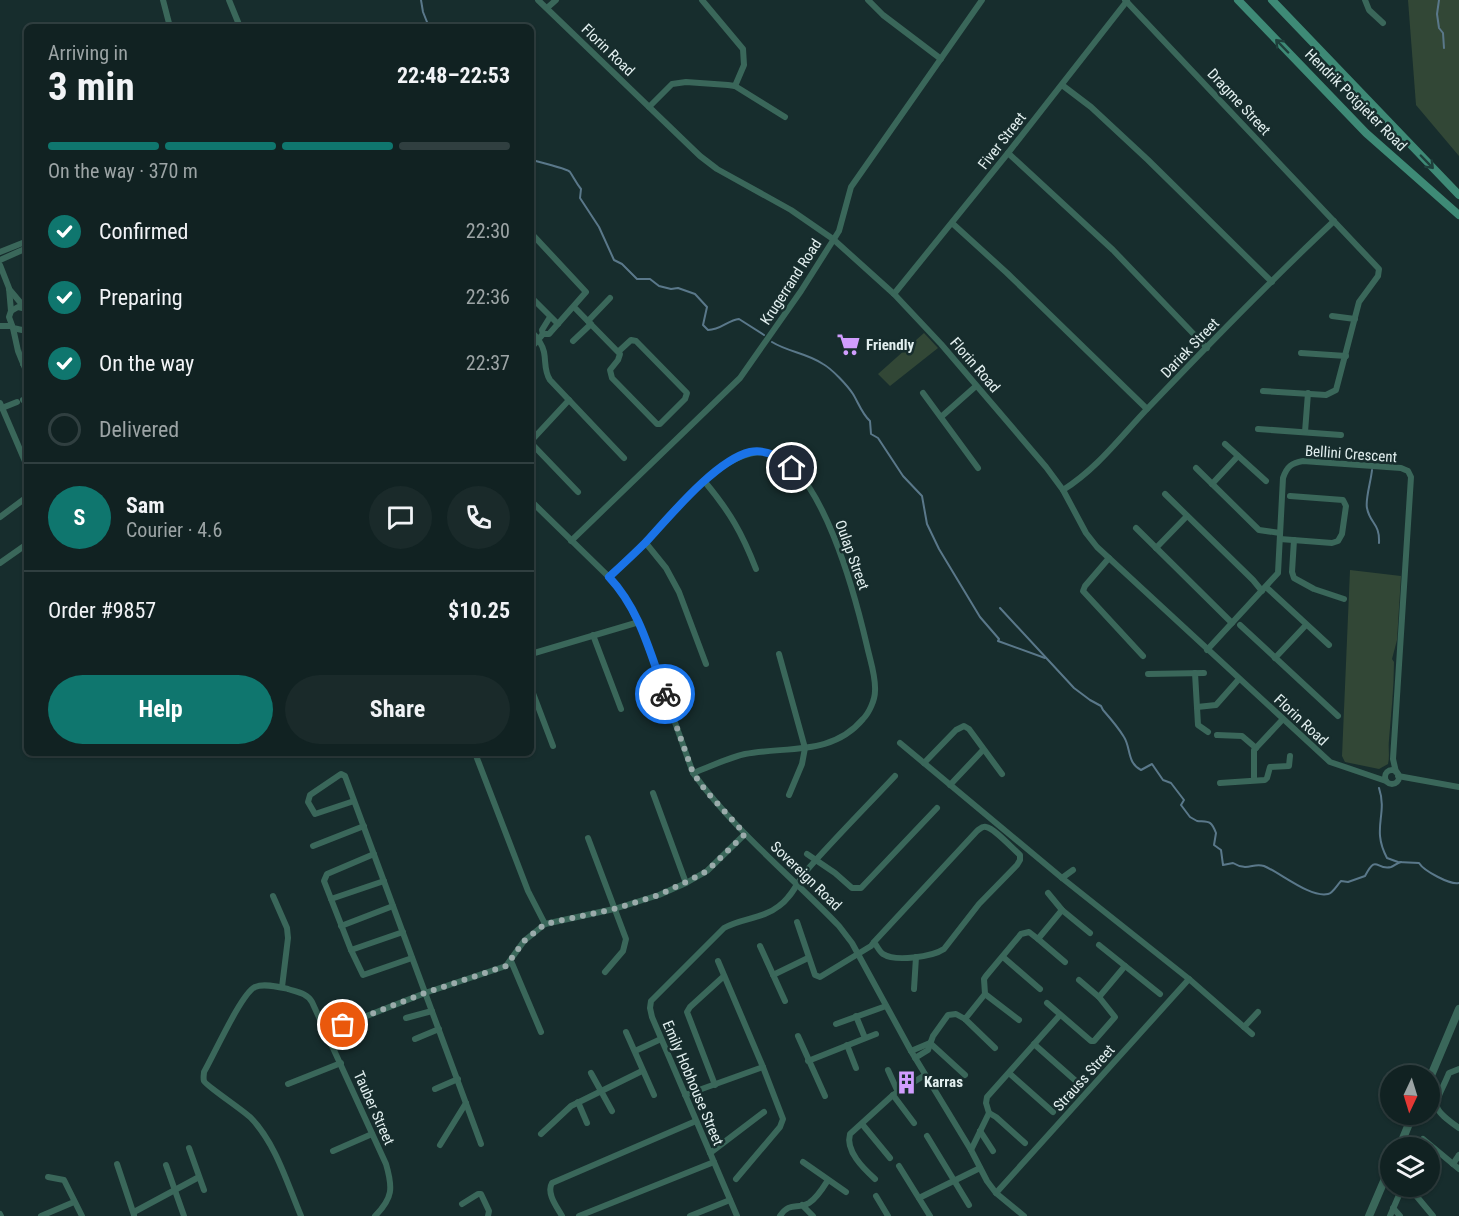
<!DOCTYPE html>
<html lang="en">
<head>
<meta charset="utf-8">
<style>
	:root { --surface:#122; --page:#1a2a2a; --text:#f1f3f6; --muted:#9ca4a5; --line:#303f40; --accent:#0f766e }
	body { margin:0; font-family:"Roboto Condensed",sans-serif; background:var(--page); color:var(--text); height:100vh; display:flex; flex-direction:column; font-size:22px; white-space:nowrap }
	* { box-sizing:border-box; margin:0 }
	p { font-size:20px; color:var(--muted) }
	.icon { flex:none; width:33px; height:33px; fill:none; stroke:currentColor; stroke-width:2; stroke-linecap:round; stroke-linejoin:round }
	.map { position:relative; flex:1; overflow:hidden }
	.side { position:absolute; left:24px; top:24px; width:510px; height:732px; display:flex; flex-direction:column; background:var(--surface); border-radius:9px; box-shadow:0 2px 4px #0004,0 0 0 2px var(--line) }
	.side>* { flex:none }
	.needle { width:39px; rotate:184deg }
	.fabs { position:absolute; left:1380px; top:1065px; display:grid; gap:12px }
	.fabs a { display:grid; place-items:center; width:60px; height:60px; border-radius:50%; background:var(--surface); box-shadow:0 2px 4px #0004,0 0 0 2px var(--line); font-size:30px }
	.pin { position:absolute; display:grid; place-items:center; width:51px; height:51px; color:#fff; margin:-26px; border:3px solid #fff; border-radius:50%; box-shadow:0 2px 6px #0007 }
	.courier { position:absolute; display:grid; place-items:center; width:60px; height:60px; margin:-30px; border:4px solid #1a73e8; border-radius:50%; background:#fff; color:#222; box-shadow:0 2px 8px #0007 }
	.overview em { font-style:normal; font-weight:700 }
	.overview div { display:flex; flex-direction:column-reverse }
	.overview { display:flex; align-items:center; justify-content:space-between; height:102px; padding:0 24px }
	h1 { font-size:39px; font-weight:700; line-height:45px }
	.bar { display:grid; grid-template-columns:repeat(4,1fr); gap:9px 6px; align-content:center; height:72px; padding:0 24px }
	.bar i { height:8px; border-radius:4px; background:var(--line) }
	.bar .on { background:var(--accent) }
	.bar p { grid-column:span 4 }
	.line { display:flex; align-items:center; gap:15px; padding:0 24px; border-top:2px solid var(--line) }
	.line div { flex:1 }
	.round { display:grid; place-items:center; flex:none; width:63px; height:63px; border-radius:32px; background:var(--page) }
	ol { padding:0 24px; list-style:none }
	li { display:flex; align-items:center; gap:18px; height:66px }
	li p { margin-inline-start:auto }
	li .icon { padding:6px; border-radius:50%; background:var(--accent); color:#fff; stroke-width:4 }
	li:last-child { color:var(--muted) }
	li i { width:33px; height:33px; border:3px solid var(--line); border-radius:50% }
	.primary-button { display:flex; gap:12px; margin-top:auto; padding:12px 24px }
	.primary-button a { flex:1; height:69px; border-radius:36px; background:var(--accent); color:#fff; font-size:24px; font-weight:700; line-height:69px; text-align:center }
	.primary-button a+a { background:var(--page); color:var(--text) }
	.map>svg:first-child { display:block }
	.green { fill:#324736 }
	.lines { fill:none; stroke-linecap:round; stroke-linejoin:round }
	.stream { stroke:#5a788a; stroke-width:2 }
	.minor { stroke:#3a675a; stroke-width:6 }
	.tertiary { stroke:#3a675a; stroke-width:8 }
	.secondary { stroke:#3e8a76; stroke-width:8 }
	.oneway { stroke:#1f403c }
	.done { stroke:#9babab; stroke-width:6; stroke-dasharray:0 10.8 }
	.route { stroke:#1a73e8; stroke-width:8 }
	.labels { text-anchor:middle; stroke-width:5; stroke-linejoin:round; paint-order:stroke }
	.street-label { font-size:15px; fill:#e2efef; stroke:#172d2d }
	.poi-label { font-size:15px; font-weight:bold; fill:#e2efef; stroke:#172d2d; text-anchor:start }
</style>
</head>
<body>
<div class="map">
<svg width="1459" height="1216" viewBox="0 0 1459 1216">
	<rect width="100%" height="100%" fill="#172d2d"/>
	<g class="green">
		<path d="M1408 0H1459V156L1416 105Z"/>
		<path d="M924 333 938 348 890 386 878 374Z"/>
		<path d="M1350 570 1401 576 1397 640 1392 659 1394 662C1394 688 1391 714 1389 740 1388 748 1390 756 1388 764L1379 769 1345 762 1342 756Z"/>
	</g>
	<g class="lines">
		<g class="stream">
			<path d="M421 0 423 12 429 27"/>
			<path d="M1439 0 1437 14 1439 28 1443 33 1444 48"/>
			<path d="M531 160C536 161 568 169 570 172 574 178 576 183 581 189L580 198 599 227 614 260 622 264 637 279H650L659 286 671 289 678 288 695 294 707 307 703 325 708 330C721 330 728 320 739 319L764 335"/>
			<path d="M772 342C788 352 807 353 823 364 832 369 847 385 853 394 858 402 862 414 870 421L871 434 878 438 903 476 922 496 927 524 939 549 980 617 999 639 998 641 1045 658"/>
			<path d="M1372 470C1371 481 1365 500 1367 508 1370 524 1380 523 1379 543"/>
			<path d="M1000 608 1074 688 1090 700 1101 706 1103 710C1110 718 1118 727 1124 737 1131 748 1127 763 1141 770L1152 764 1163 780 1171 783 1184 800 1181 805 1190 817 1197 821C1209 822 1211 820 1216 833L1214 845 1221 850 1223 865 1233 863C1248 872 1253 862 1264 866 1281 873 1310 898 1328 894 1333 893 1337 885 1341 881L1348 882 1365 876C1377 853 1376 871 1391 867 1394 866 1397 863 1401 862"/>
			<path d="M1379 788C1388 815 1371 828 1387 858L1398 862 1419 863C1424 871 1450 885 1459 883"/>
		</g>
		<g class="minor">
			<path d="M163 0 170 27"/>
			<path d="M229 0 240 27"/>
			<path d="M538 0 700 156 717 169 791 210 833 239 894 294 941 344 1046 467 1063 490 1086 533 1097 547 1330 762 1386 781"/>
			<path d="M702 0 743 49 744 65 735 86"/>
			<path d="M868 0 883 15 941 59"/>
			<path d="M1125 0 1379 269 1378 276 1359 302 1336 390 1326 395 1263 391"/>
			<path d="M1365 0 1369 10 1383 23"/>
			<path d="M547 8 556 0"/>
			<path d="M1062 85 1091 107 1148 160 1272 282"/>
			<path d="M649 107 672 84 686 82 728 85 735 86 785 117"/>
			<path d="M1008 153 1113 250 1207 348"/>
			<path d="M952 223 1007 273 1147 409"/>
			<path d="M531 233 586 292 549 334H543L531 348"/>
			<path d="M27 245 25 242 27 226"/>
			<path d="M0 252 25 242"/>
			<path d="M0 260 27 248"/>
			<path d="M0 265 9 288 11 311"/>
			<path d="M9 289 25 308"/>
			<path d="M894 294 1008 153 1127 1"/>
			<path d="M531 297 558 324"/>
			<path d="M574 307 620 354 618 360 610 370 612 378 657 424H660L685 399 687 393 636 341 631 340 618 352"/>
			<path d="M27 309 18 307 11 311 9 317 13 328 22 330 27 328"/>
			<path d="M1332 316 1355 319"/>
			<path d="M588 321 610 298"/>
			<path d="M0 326H11"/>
			<path d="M13 328 18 351 27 373"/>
			<path d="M531 331C537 337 542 343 544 352 546 362 544 371 550 380L624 458"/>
			<path d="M543 334 542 330 550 317"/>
			<path d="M573 341 591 324"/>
			<path d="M1301 353 1346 356"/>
			<path d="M23 364 27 334"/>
			<path d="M923 393 978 468"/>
			<path d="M23 400 27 399"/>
			<path d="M0 403 27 466"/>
			<path d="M2 408 17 402"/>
			<path d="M941 417 976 386"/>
			<path d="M1258 429 1341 435"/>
			<path d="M1305 432 1308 393"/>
			<path d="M531 441 569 400"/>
			<path d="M531 443 578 492"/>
			<path d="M1225 444 1266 481"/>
			<path d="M1196 468 1259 530 1280 533"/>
			<path d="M705 482C730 512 742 533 756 569"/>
			<path d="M1212 484 1238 456"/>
			<path d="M1063 490C1098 468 1121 436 1149 407 1209 344 1270 281 1334 221"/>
			<path d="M1165 494 1253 580 1262 591"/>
			<path d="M531 501 609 577 626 599 642 630 693 773C735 831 790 875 839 926L852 943 911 1051 971 1150 987 1181 996 1193 1024 1216"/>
			<path d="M0 517 27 497"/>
			<path d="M1136 528 1232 623"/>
			<path d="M1280 539 1332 543 1338 541 1342 534 1346 506 1343 500 1290 496"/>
			<path d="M1294 540 1292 572 1294 578 1314 589 1344 599"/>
			<path d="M571 541 740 378 801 291 839 231 851 187 858 177 982 0"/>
			<path d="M645 542 666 568 679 592 706 664"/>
			<path d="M1156 548 1187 516"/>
			<path d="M1109 558 1085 586 1083 591 1143 656"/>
			<path d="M0 563 27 544"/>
			<path d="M609 577C621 566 633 555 645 543 672 514 726 444 769 453 822 465 856 599 867 646 870 660 876 676 875 691 875 700 869 713 863 719 832 756 787 746 745 754 727 758 710 767 693 773"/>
			<path d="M1266 587 1329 645"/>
			<path d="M1240 625 1338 716"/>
			<path d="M593 635 621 709"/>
			<path d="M1207 650 1278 573 1283 478C1287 466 1292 463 1303 461L1401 468 1408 471 1411 477 1393 759 1396 772"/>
			<path d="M531 654 639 622"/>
			<path d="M779 654 805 748 802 764 789 795"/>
			<path d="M1275 658 1306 625"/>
			<path d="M1195 673 1198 725 1208 732"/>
			<path d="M1148 674 1204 673"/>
			<path d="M531 688 553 746"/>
			<path d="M1197 707 1216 705 1239 679"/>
			<path d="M1217 735 1242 736 1256 748"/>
			<path d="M900 743 1062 878 1189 979 1252 1034"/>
			<path d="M475 753 528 891 545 924"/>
			<path d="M924 763 956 730 964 726 969 729 1002 774"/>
			<circle cx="1392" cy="777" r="7"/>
			<path d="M1398 776 1459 787"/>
			<path d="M1254 780V750L1283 719"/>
			<path d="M1220 783 1265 780 1267 778 1270 767 1289 766 1290 756"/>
			<path d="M950 785 983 750"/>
			<path d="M653 793 686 883"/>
			<path d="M354 801 315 814 308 802 310 795 341 774 345 776 481 1144"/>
			<path d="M588 838 626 939 623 951 605 972"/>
			<path d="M313 846 364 826"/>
			<path d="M374 854 327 874 324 881 351 950 363 975 412 958"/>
			<path d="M807 854 835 873 852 888H861L937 808"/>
			<path d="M1062 878 1073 870"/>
			<path d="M273 896 287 928 288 938 282 987"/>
			<path d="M331 899 384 881"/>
			<path d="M1062 910 1090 933"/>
			<path d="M797 922 815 975 820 977 871 946 874 942 977 831C980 829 982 826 986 827 994 828 1013 849 1020 855V860L1017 865 979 904 944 949C932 957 895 962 883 954 879 951 877 946 874 942"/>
			<path d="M341 926 393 906"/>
			<path d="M1038 939 1065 962"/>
			<path d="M1099 945 1160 994"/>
			<path d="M760 946 785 1001"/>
			<path d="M351 950 403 932"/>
			<path d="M1003 957 1040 989"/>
			<path d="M511 961 541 1032"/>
			<path d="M718 961 763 1067 783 1119 780 1127 736 1179"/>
			<path d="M773 975 808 958"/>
			<path d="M914 989 916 957"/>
			<path d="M985 994 1019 1020"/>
			<path d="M1099 997 1125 966"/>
			<path d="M1047 1003 1091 1041H1094L1115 1017 1099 997 1079 980"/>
			<path d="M856 1016 865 1038"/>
			<path d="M406 1018 432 1011"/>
			<path d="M965 1019 995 1048"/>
			<path d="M836 1024 886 1006"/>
			<path d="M1244 1027 1258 1012"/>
			<path d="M326 1032 425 993 506 966 524 941 545 924 614 909 659 895 686 883 707 871 745 834"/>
			<path d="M626 1032 654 1095"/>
			<path d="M798 1036 825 1096"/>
			<path d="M415 1039 439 1029"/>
			<path d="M930 1043 965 1075"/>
			<path d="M1034 1044 1077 1082"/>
			<path d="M847 1045 856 1068"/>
			<path d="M635 1051 661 1039"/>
			<path d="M911 1051 930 1043"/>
			<path d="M915 1058 928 1050 933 1036 948 1015 956 1014 965 1019 985 994 984 979 986 976 1021 934 1029 932 1038 939 1062 910 1048 893"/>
			<path d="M808 1061 876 1034"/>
			<path d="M1459 1069 1449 1073C1435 1107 1427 1105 1459 1128"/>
			<path d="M888 1070 898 1092"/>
			<path d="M591 1073 612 1111"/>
			<path d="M1009 1073 1053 1112"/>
			<path d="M288 1084 341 1063"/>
			<path d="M715 1085 687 1012 690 1007 724 976"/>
			<path d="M435 1089 458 1079"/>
			<path d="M685 1095 763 1067"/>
			<path d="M893 1095 914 1123"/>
			<path d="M578 1102 587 1123"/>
			<path d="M989 1113 996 1117 1025 1143"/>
			<path d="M862 1124 890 1158"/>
			<path d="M980 1131 993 1151"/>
			<path d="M541 1134 571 1106 642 1071"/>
			<path d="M927 1136 969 1205"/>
			<path d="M1423 1139 1459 1169"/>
			<path d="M440 1145 466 1103"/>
			<path d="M189 1148 204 1190"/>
			<path d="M971 1150 989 1113 986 1103 987 1097 1060 1015"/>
			<path d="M333 1151 372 1134"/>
			<path d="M710 1153 764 1112"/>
			<path d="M803 1162 846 1192"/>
			<path d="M117 1164 134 1215"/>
			<path d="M1453 1164 1459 1155"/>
			<path d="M166 1165 184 1216"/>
			<path d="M899 1166 930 1216"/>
			<path d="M48 1177 64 1180 82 1216"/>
			<path d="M875 1179C864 1169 845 1151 850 1134L893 1095 925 1075"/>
			<path d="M996 1193 1189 979"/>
			<path d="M876 1196 888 1216"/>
			<path d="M919 1198 980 1168"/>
			<path d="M462 1204 478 1194H481L489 1211 488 1216"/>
			<path d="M802 1205 813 1216"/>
			<path d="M1393 1208 1400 1216"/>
			<path d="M134 1212 199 1177"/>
			<path d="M0 1214 1 1216"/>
			<path d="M41 1216 74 1202"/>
			<path d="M301 1216C287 1183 276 1144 251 1118 243 1110 205 1085 204 1081 203 1078 204 1074 204 1072 214 1055 241 994 255 987 264 983 279 987 288 989 297 992 307 993 312 1002L386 1164C393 1188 393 1198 375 1216"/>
			<path d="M562 1216C557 1207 546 1193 552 1183L696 1121"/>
			<path d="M579 1216 714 1162"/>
			<path d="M690 1216 730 1200"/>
			<path d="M737 1216 652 1017 650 1008 651 1001 724 928C741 918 763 919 779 906 792 897 797 882 807 870 835 838 866 807 895 776"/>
			<path d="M780 1216C790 1201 797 1210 809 1203 817 1198 823 1188 828 1180"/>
			<path d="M1390 1216 1399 1195 1405 1191 1413 1192 1433 1216"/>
		</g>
		<g class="tertiary">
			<path d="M1430 1078 1459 1009"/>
			<path d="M1399 1148 1413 1114"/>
			<path d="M1369 1216 1390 1167"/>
		</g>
		<g class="secondary">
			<path d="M1238 0 1366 133 1459 215"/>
			<path d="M1272 0 1459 195"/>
		</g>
	</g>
	<defs><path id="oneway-shaft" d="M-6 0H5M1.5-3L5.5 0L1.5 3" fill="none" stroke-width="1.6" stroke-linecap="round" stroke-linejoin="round" transform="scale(1.5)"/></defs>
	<g class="oneway">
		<use href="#oneway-shaft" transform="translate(1282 46) rotate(-134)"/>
		<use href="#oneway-shaft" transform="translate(1427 162) rotate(46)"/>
	</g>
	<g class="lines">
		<path class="done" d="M343 1025 425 993 506 966 524 941 545 924 614 909 659 895 686 882 707 871 745 834 706 791 693 773 665 694"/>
		<path class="route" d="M665 694C650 653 640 610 609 577 621 566 634 554 646 542 670 516 716 460 750 452 766 449 781 457 792 468"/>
	</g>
	<defs>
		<symbol id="supermarket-bare" viewBox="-9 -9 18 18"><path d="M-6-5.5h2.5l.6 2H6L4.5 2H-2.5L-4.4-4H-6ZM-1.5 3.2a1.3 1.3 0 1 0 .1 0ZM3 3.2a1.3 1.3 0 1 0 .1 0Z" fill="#d19dfe" stroke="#172d2d" stroke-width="2.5" paint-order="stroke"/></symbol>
		<symbol id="building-bare" viewBox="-9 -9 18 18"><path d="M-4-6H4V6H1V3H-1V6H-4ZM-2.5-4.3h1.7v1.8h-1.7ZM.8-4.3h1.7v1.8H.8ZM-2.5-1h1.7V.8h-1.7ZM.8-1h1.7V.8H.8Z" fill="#d19dfe" stroke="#172d2d" stroke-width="2.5" paint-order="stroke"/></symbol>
	</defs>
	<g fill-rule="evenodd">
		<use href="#supermarket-bare" x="832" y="328" width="33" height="33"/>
		<use href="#building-bare" x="890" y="1066" width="33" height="33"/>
	</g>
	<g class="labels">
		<g class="street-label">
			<text transform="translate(608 50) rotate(44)" y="5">Florin Road</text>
			<text transform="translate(1356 100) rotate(45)" y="5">Hendrik Potgieter Road</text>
			<text transform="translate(1239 102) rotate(47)" y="5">Dragme Street</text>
			<text transform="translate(1002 141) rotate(-52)" y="5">Fiver Street</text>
			<text transform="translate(791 282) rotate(-57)" y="5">Krugerrand Road</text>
			<text transform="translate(1190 348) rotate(-46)" y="5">Dariek Street</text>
			<text transform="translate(975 365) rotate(49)" y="5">Florin Road</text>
			<text transform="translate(1351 454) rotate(4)" y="5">Bellini Crescent</text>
			<text transform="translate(852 555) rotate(70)" y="5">Oulap Street</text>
			<text transform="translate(1301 720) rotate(43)" y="5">Florin Road</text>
			<text transform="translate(806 876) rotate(44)" y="5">Sovereign Road</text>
			<text transform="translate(1084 1078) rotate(-48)" y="5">Strauss Street</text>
			<text transform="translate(693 1083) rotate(67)" y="5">Emily Hobhouse Street</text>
			<text transform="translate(374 1108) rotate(66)" y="5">Tauber Street</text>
		</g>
		<g class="poi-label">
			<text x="866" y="350">Friendly</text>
			<text x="924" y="1087">Karras</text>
		</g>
	</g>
</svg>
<div class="fabs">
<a><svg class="needle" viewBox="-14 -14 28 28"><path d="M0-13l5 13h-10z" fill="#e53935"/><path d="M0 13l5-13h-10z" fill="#9ca4a5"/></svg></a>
<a><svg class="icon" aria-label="layers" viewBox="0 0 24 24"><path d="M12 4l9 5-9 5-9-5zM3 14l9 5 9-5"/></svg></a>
</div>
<div class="pin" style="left:343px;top:1025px;background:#ea580c"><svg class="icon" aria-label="bag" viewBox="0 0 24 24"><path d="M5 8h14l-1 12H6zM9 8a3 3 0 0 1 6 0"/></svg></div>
<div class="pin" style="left:792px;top:468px;background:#1f2937"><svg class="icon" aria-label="home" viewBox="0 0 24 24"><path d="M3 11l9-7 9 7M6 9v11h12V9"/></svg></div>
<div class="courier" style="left:665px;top:694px"><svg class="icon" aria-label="bike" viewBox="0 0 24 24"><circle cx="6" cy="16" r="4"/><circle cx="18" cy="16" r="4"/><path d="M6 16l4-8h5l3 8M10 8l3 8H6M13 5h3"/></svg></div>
<section class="side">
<div class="overview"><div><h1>3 min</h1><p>Arriving in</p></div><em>22:48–22:53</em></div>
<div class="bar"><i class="on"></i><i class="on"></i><i class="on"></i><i></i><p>On the way · 370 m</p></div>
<ol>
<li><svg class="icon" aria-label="check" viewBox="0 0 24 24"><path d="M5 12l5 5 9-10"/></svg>Confirmed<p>22:30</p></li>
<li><svg class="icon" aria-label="check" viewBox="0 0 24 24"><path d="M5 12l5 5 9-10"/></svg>Preparing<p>22:36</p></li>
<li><svg class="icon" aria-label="check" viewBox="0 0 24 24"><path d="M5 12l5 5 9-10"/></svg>On the way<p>22:37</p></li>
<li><i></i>Delivered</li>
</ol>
<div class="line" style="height:108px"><b class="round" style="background:var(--accent);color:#fff">S</b><div><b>Sam</b><p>Courier · 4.6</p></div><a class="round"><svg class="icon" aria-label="chat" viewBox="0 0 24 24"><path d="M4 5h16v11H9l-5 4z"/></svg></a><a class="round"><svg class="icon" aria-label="phone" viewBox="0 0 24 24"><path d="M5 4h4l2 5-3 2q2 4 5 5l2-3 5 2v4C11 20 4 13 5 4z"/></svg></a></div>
<div class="line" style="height:78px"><div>Order #9857</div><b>$10.25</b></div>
<div class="primary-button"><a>Help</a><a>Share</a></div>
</section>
</div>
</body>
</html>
